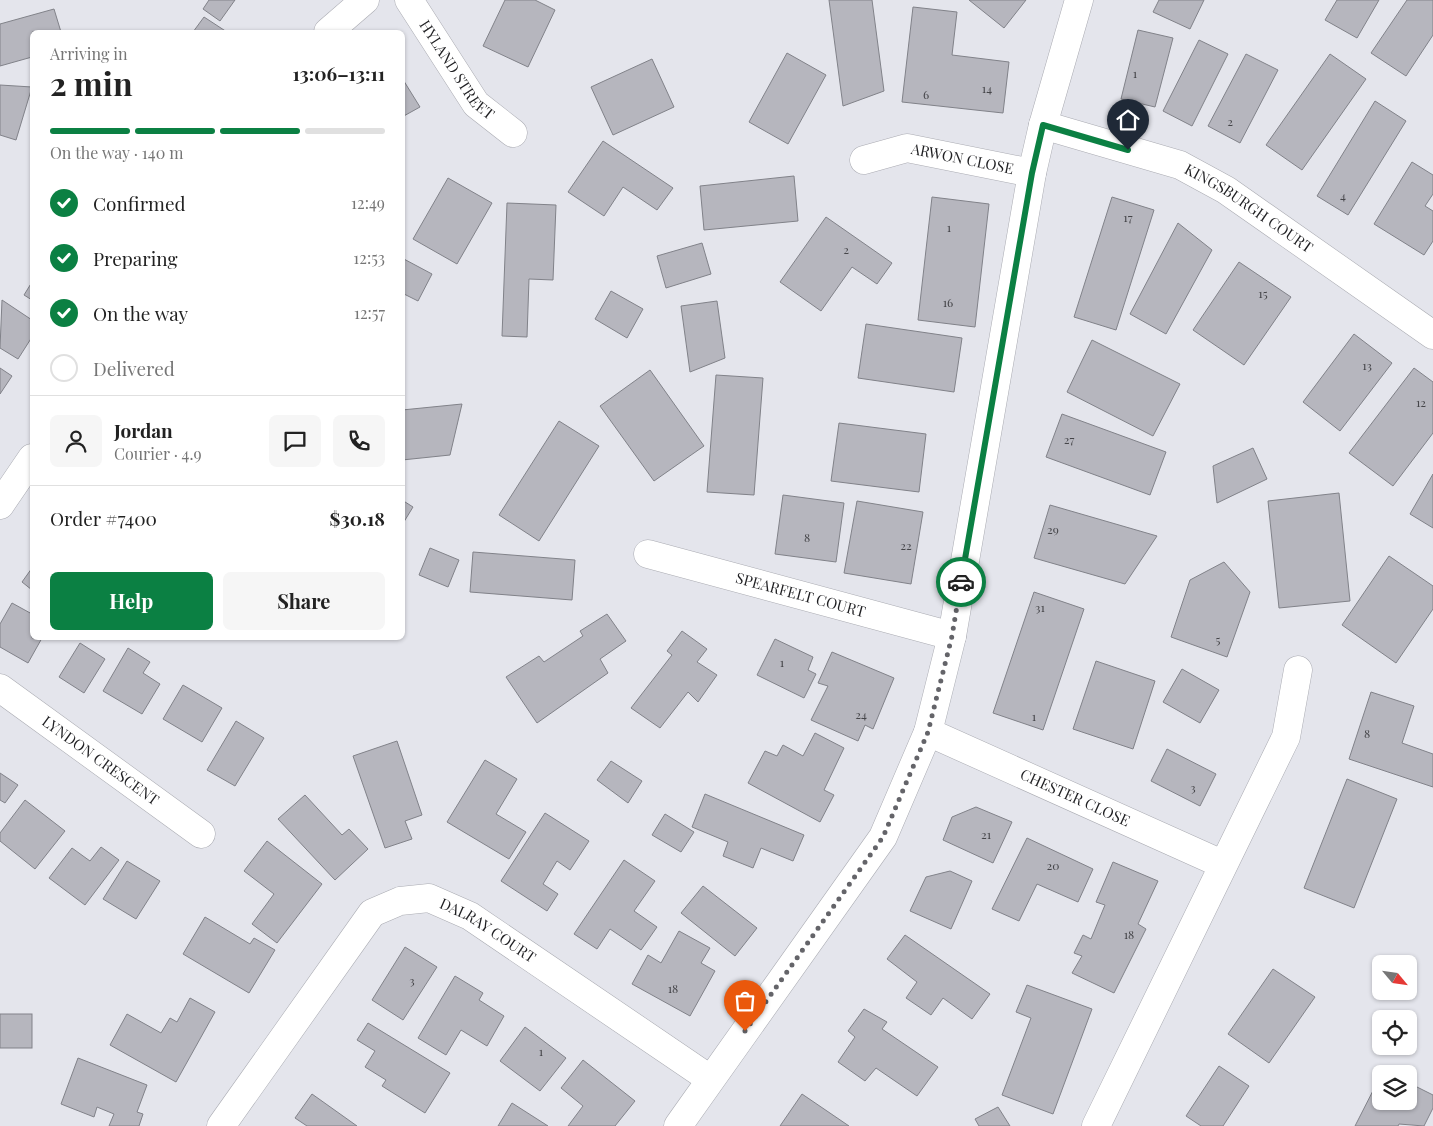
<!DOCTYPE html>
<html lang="en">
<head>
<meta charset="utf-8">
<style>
	:root { --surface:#fff; --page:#f6f6f6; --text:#222; --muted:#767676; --line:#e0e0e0; --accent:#0b8043 }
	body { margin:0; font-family:"Playfair Display",serif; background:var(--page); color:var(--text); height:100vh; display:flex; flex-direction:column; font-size:19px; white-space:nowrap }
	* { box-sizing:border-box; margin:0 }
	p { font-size:16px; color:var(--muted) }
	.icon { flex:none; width:28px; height:28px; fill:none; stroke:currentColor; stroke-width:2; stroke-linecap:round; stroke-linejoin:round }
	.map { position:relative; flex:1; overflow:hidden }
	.panel { position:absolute; left:30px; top:30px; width:375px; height:610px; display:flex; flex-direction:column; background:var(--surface); border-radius:8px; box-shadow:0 1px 4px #0004 }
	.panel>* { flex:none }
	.needle { width:32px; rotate:119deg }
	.tools { position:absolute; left:1372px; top:955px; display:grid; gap:10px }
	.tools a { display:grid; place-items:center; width:45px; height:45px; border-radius:8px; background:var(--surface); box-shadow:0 1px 4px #0004; font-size:25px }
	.pin { position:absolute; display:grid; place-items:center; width:42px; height:42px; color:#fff; margin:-51px -21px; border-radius:50% 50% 50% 0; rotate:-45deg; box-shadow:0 0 5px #0007 }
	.pin .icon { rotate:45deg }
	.courier { position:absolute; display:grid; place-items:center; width:50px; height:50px; margin:-25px; border:4px solid #0b8043; border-radius:50%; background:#fff; color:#222; box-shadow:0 1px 6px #0007 }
	.head em { font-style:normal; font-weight:700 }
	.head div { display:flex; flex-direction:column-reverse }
	.head { display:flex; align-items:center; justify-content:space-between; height:85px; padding:0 20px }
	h1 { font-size:32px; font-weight:700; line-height:38px }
	.bar { display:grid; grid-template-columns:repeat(4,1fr); gap:8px 5px; align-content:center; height:60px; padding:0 20px }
	.bar i { height:6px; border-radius:4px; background:var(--line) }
	.bar .selected { background:var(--accent) }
	.bar p { grid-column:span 4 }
	.line { display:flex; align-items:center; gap:12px; padding:0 20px; border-top:1px solid var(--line) }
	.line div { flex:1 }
	.round { display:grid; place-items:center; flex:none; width:52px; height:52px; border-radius:8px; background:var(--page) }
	ol { padding:0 20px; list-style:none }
	li { display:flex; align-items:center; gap:15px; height:55px }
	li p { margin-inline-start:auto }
	li .icon { padding:5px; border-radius:50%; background:var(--accent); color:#fff; stroke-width:4 }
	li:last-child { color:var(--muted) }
	li i { width:28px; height:28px; border:2px solid var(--line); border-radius:50% }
	.button { display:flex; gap:10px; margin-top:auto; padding:10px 20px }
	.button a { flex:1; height:58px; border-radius:8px; background:var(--accent); color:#fff; font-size:20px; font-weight:700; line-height:58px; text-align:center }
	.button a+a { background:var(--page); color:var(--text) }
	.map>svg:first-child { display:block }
	.building { fill:#b6b6be; stroke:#818289 }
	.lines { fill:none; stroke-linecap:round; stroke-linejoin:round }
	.minor-casing { stroke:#aaabb2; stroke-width:29 }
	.minor { stroke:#fff; stroke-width:28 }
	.done { stroke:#646469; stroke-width:5; stroke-dasharray:0 9 }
	.route { stroke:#0b8043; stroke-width:6 }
	.labels { text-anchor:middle; stroke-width:4.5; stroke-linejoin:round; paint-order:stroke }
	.number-label { font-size:12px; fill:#454549 }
	.street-label { font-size:15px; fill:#1f1f22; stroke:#fff }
</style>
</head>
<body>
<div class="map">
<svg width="1433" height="1126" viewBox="0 0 1433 1126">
	<rect width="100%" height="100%" fill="#e4e5ec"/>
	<g class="building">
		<path d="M209 0H235L220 21 203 9Z"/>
		<path d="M505 0H535L555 10 528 67 483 46Z"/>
		<path d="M829 0H872L884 91 843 106Z"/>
		<path d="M969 0H1026L1004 28Z"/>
		<path d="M1159 0H1204L1190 29 1153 12Z"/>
		<path d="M1337 0H1379L1357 38 1325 20Z"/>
		<path d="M1407 0H1433V35L1406 76 1371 53Z"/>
		<path d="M913 7 957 12 952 55 1009 62 1003 113 902 102Z"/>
		<path d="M54 9 61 32H32V57L0 66V24Z"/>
		<path d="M204 17 227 32H193Z"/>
		<path d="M1138 30 1173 38 1155 107 1121 99Z"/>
		<path d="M1199 40 1228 54 1192 126 1163 111Z"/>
		<path d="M787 53 826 75 788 144 749 122Z"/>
		<path d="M1246 54 1278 70 1240 143 1208 126Z"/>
		<path d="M1330 54 1366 79 1302 170 1266 145Z"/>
		<path d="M652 59 674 107 613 135 591 87Z"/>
		<path d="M402 78 420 107 402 117Z"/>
		<path d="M0 85 32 87 16 140 0 135Z"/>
		<path d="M1375 101 1406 121 1348 215 1317 196Z"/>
		<path d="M603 141 673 188 657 210 623 187 604 216 568 192Z"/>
		<path d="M1412 162 1433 175V194L1425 206 1433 211V241L1424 255 1374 224Z"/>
		<path d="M794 176 798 221 704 230 700 186Z"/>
		<path d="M448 178 492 203 457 264 413 239Z"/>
		<path d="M932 197 989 204 975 327 918 320Z"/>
		<path d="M1112 197 1154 210 1116 330 1074 317Z"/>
		<path d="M507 203 556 205 553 280 529 279 527 337 502 336Z"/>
		<path d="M826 217 892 263 877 284 852 267 821 311 780 282Z"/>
		<path d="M1178 223 1212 250 1166 334 1130 314Z"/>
		<path d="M702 243 711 274 666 288 657 256Z"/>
		<path d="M402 258 432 274 418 301 402 293Z"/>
		<path d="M1239 262 1291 297 1244 365 1193 330Z"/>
		<path d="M32 282V300L24 295Z"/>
		<path d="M611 291 643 309 627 338 595 319Z"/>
		<path d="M2 300 32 320V337L18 359 0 348Z"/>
		<path d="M717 301 725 358 690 372 681 306Z"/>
		<path d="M866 324 962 338 954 392 858 378Z"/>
		<path d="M1354 334 1392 363 1340 431 1303 402Z"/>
		<path d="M1092 340 1180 384 1153 436 1067 392Z"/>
		<path d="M0 368 12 376 0 394Z"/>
		<path d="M1414 368 1433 382V433L1393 486 1349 453Z"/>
		<path d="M650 370 704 446 654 481 600 406Z"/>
		<path d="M716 375 763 378 754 495 707 492Z"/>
		<path d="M462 404 450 455 402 460V410Z"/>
		<path d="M1062 414 1166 452 1150 495 1046 457Z"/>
		<path d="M559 421 599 446 539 541 499 515Z"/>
		<path d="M839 423 926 434 919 492 831 481Z"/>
		<path d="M1253 448 1267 479 1217 503 1213 466Z"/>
		<path d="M1433 474V528L1410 514Z"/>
		<path d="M1339 493 1350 601 1279 608 1268 501Z"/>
		<path d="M783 495 844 503 836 562 775 554Z"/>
		<path d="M402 500 413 507 402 525Z"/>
		<path d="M857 501 923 512 911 584 844 573Z"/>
		<path d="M1050 505 1157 536 1125 584 1034 558Z"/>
		<path d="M430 548 459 560 448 587 419 575Z"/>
		<path d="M473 552 575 560 572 600 470 592Z"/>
		<path d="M1389 556 1433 586V609L1396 663 1342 625Z"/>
		<path d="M1224 562 1250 592 1227 657 1171 637 1190 580Z"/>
		<path d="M32 568V590L22 582Z"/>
		<path d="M1034 592 1084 609 1043 730 993 713Z"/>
		<path d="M12 603 32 614V638H42L28 663 0 647V624Z"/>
		<path d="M607 614 626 641 600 659 608 673 537 723 506 677 539 656 544 662 583 636 580 631Z"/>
		<path d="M682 631 707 649 697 662 717 675 698 702 688 692 660 728 631 708 672 655 667 651Z"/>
		<path d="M775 639 813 657 808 670 816 674 804 698 757 675Z"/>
		<path d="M80 643 105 659 84 693 59 677Z"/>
		<path d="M128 648 150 662 143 673 160 684 142 714 103 691Z"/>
		<path d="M832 652 894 678 873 729 865 725 858 741 811 720 828 686 818 683Z"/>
		<path d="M1096 661 1155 681 1133 749 1073 729Z"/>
		<path d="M1182 669 1219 690 1200 723 1163 702Z"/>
		<path d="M183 685 222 708 202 742 163 719Z"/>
		<path d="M1371 692 1414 706 1402 743 1433 754V787L1349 759Z"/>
		<path d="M236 721 264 738 235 786 207 770Z"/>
		<path d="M815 733 844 748 824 790 834 795 820 822 748 783 765 751 777 756 783 745 803 756Z"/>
		<path d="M397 741 422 815 405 821 412 839 385 848 353 756Z"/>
		<path d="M1167 749 1216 774 1200 806 1151 781Z"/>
		<path d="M485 760 517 779 496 814 526 832 509 859 447 822Z"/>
		<path d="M611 761 642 781 628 803 597 780Z"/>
		<path d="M0 773 18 785 5 803 0 800Z"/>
		<path d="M1347 779 1397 799 1354 908 1304 888Z"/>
		<path d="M705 794 804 835 793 861 761 848 753 868 723 856 728 842 692 827Z"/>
		<path d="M305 795 342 835 349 829 368 849 335 880 278 819Z"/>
		<path d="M25 800 65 831 35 869 0 841V833Z"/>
		<path d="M976 807 1012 822 993 863 943 840 952 817Z"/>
		<path d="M545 813 589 841 570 870 557 861 543 884 558 894 547 911 501 881Z"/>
		<path d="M665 814 694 832 681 852 652 835Z"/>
		<path d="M1027 838 1093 869 1078 902 1037 884 1019 921 992 909Z"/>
		<path d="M267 841 322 884 277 943 252 924 274 894 244 871Z"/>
		<path d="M101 847 119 860 85 905 49 878 72 848 90 861Z"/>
		<path d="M624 860 655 881 634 911 657 927 641 950 610 929 597 949 574 934Z"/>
		<path d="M127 861 160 881 136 919 103 899Z"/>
		<path d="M1113 862 1158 881 1138 924 1146 929 1114 993 1072 973 1082 956 1074 953 1083 935 1091 939 1105 905 1096 902Z"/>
		<path d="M950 871 972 881 951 929 910 911 926 877Z"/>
		<path d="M703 886 757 928 735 956 681 913Z"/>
		<path d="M205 917 250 944 254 938 275 950 249 993 183 954Z"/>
		<path d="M679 931 710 948 701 963 715 971 690 1016 632 984 648 955 661 963Z"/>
		<path d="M905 935 990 994 972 1019 943 998 931 1015 906 998 917 982 887 959Z"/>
		<path d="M405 947 437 967 403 1020 372 1000Z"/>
		<path d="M1273 969 1315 997 1269 1063 1228 1034Z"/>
		<path d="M455 976 483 993 479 1000 504 1016 487 1046 461 1030 446 1055 418 1038Z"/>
		<path d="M1027 985 1092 1009 1053 1114 1002 1095 1031 1018 1016 1012Z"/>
		<path d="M190 998 215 1012 176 1082 110 1045 127 1014 161 1033 170 1018 177 1022Z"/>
		<path d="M864 1009 887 1022 882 1029 938 1067 917 1096 876 1068 865 1081 838 1062 855 1037 848 1031Z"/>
		<rect x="0" y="1014" width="32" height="34"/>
		<path d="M368 1023 450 1073 425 1113 382 1086 386 1080 365 1067 375 1051 357 1040Z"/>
		<path d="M525 1027 566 1058 540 1091 500 1061Z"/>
		<path d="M78 1058 147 1085 137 1112 143 1114 139 1126H109L114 1114 97 1107 94 1117 61 1104Z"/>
		<path d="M583 1060 635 1101 615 1126H568L583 1106 561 1088Z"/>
		<path d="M1219 1066 1249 1086 1223 1126H1201L1186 1116Z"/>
		<path d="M1381 1075V1101H1409V1083L1433 1095V1108L1424 1126 1399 1124 1398 1126H1355Z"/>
		<path d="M312 1094 357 1126H307L295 1118Z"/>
		<path d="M802 1094 849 1126H780Z"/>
		<path d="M512 1103 548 1126H498Z"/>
		<path d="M998 1107 1010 1126H979L975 1119Z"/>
	</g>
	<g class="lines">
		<defs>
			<g id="minor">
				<path id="s1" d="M409 0 476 104 513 133"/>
				<path d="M328 32 365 0"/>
				<path id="s2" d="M1043 125 1180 165 1226 190 1433 335"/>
				<path id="s3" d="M864 160 907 148 1032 173"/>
				<path d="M0 505 32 458"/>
				<path id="s4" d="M648 554 952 636"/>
				<path id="s5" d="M0 688 201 834"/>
				<path id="s6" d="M928 732 1222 864"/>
				<path id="s7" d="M221 1126 372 913 400 901 429 898 470 916 710 1079"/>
				<path d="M678 1126 883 837 928 732 952 636 1032 173 1043 125 1079 0"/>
				<path d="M1096 1126 1286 737 1298 670"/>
			</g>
		</defs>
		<use href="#minor" class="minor-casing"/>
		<use href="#minor" class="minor"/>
	</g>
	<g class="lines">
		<path class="done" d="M745 1031 883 837 928 732 952 636 961 582"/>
		<path class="route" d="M961 582 1032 173 1043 125 1128 150"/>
	</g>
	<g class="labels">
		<g class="number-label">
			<text x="1135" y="78">1</text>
			<text x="987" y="93">14</text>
			<text x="926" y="99">6</text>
			<text x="1230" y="126">2</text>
			<text x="1343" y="200">4</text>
			<text x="1128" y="222">17</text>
			<text x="949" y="232">1</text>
			<text x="846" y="254">2</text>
			<text x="1263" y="298">15</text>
			<text x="948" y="307">16</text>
			<text x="1367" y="370">13</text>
			<text x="1421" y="407">12</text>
			<text x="1069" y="444">27</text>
			<text x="1053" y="534">29</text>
			<text x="807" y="542">8</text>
			<text x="906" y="550">22</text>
			<text x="1040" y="612">31</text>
			<text x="1218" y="644">5</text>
			<text x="782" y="667">1</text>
			<text x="861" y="719">24</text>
			<text x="1034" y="721">1</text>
			<text x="1367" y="738">8</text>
			<text x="1193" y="792">3</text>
			<text x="986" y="839">21</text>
			<text x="1053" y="870">20</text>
			<text x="1129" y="939">18</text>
			<text x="412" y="985">3</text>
			<text x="673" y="993">18</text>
			<text x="541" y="1056">1</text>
		</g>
		<g class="street-label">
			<text dy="5" stroke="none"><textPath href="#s1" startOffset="85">HYLAND STREET</textPath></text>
			<text dy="5" stroke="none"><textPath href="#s3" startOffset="101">ARWON CLOSE</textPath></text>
			<text dy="5" stroke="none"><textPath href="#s2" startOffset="224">KINGSBURGH COURT</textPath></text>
			<text dy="5" stroke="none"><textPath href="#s4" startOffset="158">SPEARFELT COURT</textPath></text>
			<text dy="5" stroke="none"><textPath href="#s5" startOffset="124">LYNDON CRESCENT</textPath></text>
			<text dy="5" stroke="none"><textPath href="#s6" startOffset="161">CHESTER CLOSE</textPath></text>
			<text dy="5" stroke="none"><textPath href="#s7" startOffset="388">DALRAY COURT</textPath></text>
		</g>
	</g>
</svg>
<div class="tools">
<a><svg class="needle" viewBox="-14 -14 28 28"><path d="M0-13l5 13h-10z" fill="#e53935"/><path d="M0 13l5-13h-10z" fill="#767676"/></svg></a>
<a><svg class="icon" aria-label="locate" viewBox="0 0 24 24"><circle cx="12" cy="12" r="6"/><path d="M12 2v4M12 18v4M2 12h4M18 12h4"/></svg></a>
<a><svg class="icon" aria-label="layers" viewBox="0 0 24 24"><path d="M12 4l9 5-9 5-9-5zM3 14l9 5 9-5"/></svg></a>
</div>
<div class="pin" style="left:745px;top:1031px;background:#ea580c"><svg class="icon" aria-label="bag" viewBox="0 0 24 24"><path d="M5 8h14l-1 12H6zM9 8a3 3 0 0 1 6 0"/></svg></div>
<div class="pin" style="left:1128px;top:150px;background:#1f2937"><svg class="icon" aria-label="home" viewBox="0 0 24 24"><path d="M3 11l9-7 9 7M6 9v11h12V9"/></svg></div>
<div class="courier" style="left:961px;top:582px"><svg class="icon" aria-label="car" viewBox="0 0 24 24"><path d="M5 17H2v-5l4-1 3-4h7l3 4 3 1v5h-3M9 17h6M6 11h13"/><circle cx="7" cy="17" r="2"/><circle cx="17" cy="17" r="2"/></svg></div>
<section class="panel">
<div class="head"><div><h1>2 min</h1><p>Arriving in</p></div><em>13:06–13:11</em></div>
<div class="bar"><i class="selected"></i><i class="selected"></i><i class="selected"></i><i></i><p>On the way · 140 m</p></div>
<ol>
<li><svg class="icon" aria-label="check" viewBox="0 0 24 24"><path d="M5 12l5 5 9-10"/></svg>Confirmed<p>12:49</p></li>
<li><svg class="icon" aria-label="check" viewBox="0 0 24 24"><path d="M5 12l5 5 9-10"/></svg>Preparing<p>12:53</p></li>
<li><svg class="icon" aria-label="check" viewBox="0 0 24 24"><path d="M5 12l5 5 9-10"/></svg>On the way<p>12:57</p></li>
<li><i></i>Delivered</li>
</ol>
<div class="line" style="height:90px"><a class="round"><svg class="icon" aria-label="person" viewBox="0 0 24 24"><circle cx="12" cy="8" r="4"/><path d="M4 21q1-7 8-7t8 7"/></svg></a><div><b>Jordan</b><p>Courier · 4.9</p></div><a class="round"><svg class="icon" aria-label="chat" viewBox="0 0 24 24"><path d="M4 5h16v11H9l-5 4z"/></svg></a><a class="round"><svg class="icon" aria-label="phone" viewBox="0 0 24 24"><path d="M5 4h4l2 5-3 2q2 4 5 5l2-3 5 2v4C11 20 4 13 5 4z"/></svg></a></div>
<div class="line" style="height:65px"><div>Order #7400</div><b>$30.18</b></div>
<div class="button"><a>Help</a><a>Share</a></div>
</section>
</div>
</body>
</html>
